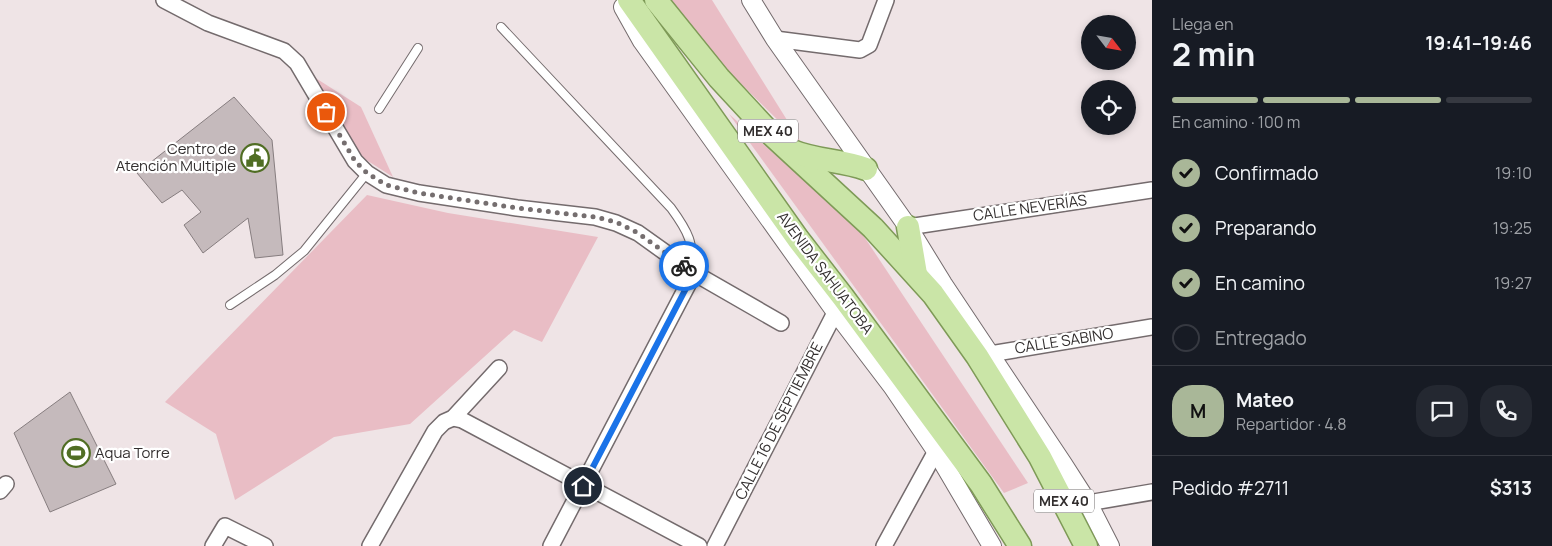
<!DOCTYPE html>
<html lang="es">
<head>
<meta charset="utf-8">
<style>
	:root { --surface:#171b24; --page:#242831; --text:#f1f3f6; --muted:#9ea1a6; --line:#363941; --accent:#a9b798 }
	body { margin:0; font-family:Manrope,sans-serif; background:var(--page); color:var(--text); height:100vh; display:flex; flex-direction:column; font-size:19px; white-space:nowrap }
	* { box-sizing:border-box; margin:0 }
	p { font-size:16px; color:var(--muted) }
	.icon { flex:none; width:28px; height:28px; fill:none; stroke:currentColor; stroke-width:2; stroke-linecap:round; stroke-linejoin:round }
	.map { position:relative; flex:1; overflow:hidden }
	.side { display:flex; flex-direction:column; background:var(--surface); width:400px }
	.side>* { flex:none }
	.needle { width:32px; rotate:121deg }
	.buttons { position:absolute; left:1081px; top:15px; display:grid; gap:10px }
	.buttons a { display:grid; place-items:center; width:55px; height:55px; border-radius:50%; background:var(--surface); box-shadow:0 2px 8px #0003; font-size:25px }
	.pin { position:absolute; display:grid; place-items:center; width:42px; height:42px; color:#fff; margin:-21px; border:2px solid #fff; border-radius:50%; box-shadow:0 1px 5px #0007 }
	.courier { position:absolute; display:grid; place-items:center; width:50px; height:50px; margin:-25px; border:4px solid #1a73e8; border-radius:50%; background:#fff; color:#222; box-shadow:0 1px 6px #0007 }
	.summary em { font-style:normal; font-weight:700 }
	.summary div { display:flex; flex-direction:column-reverse }
	.summary { display:flex; align-items:center; justify-content:space-between; height:85px; padding:0 20px }
	h1 { font-size:32px; font-weight:700; line-height:38px }
	.bar { display:grid; grid-template-columns:repeat(4,1fr); gap:8px 5px; align-content:center; height:60px; padding:0 20px }
	.bar i { height:6px; border-radius:4px; background:var(--line) }
	.bar .selected { background:var(--accent) }
	.bar p { grid-column:span 4 }
	.line { display:flex; align-items:center; gap:12px; padding:0 20px; border-top:1px solid var(--line) }
	.line div { flex:1 }
	.round { display:grid; place-items:center; flex:none; width:52px; height:52px; border-radius:20px; background:var(--page) }
	ol { padding:0 20px; list-style:none }
	li { display:flex; align-items:center; gap:15px; height:55px }
	li p { margin-inline-start:auto }
	li .icon { padding:5px; border-radius:50%; background:var(--accent); color:#111; stroke-width:4 }
	li:last-child { color:var(--muted) }
	li i { width:28px; height:28px; border:2px solid var(--line); border-radius:50% }
	main { display:flex; flex:1; min-height:0 }
	.map>svg:first-child { display:block }
	.green { fill:#e9bdc5 }
	.building { fill:#c5babc; stroke:#867d7f }
	.lines { fill:none; stroke-linecap:round; stroke-linejoin:round }
	.service-casing { stroke:#746b6d; stroke-width:10 }
	.minor-casing { stroke:#746b6d; stroke-width:18 }
	.tertiary-casing { stroke:#746b6d; stroke-width:20 }
	.primary-casing { stroke:#7e9a57; stroke-width:25 }
	.service { stroke:#fff; stroke-width:8 }
	.minor { stroke:#fff; stroke-width:15 }
	.tertiary { stroke:#fff; stroke-width:18 }
	.primary { stroke:#cae5a7; stroke-width:22 }
	.done { stroke:#756e6f; stroke-width:5; stroke-dasharray:0 9 }
	.route { stroke:#1a73e8; stroke-width:6 }
	.labels { text-anchor:middle; stroke-width:4.5; stroke-linejoin:round; paint-order:stroke }
	.shield { fill:#fff; stroke:#706d6d; stroke-width:1 }
	.shield-label { font-size:14px; font-weight:bold; fill:#332f2f }
	.poi-label { font-size:15px; fill:#332f2f; stroke:#fff; text-anchor:end }
	.street-label { font-size:15px; fill:#332f2f; stroke:#fff }
</style>
</head>
<body>
<main>
<div class="map">
<svg width="1152" height="546" viewBox="0 0 1152 546">
	<rect width="100%" height="100%" fill="#efe4e6"/>
	<g class="green">
		<path d="M671 0H712L802 144 723 66Z"/>
		<path d="M314 77 361 107 393 177 357 154Z"/>
		<path d="M729 114 857 226 1028 483 1004 493Z"/>
		<path d="M367 195 448 213 598 237 542 342 514 330 410 424 334 437 235 500 216 434 165 402Z"/>
	</g>
	<g class="building">
		<path d="M234 97 272 140 283 255 255 258 248 218 203 253 184 225 201 212 182 190 162 203 137 173Z"/>
		<path d="M70 392 116 484 50 512 14 433Z"/>
	</g>
	<g class="lines">
		<defs>
			<g id="service">
				<path d="M501 27 671 208C690 234 692 241 694 273"/>
				<path d="M379 109 418 48"/>
				<path d="M230 305 275 275 304 251 367 173"/>
			</g>
			<g id="minor">
				<path d="M164 0 208 23 284 51 297 63 355 161 367 173 386 185 419 193 517 208 595 217 616 223 638 233 694 273 781 323"/>
				<path d="M775 39 860 50 869 45 886 0"/>
				<path d="M908 227 1152 190"/>
				<path d="M978 356 1152 327"/>
				<path d="M453 418 462 420 699 546"/>
				<path d="M0 491 6 484"/>
				<path d="M1088 503 1152 492"/>
				<path d="M213 546 225 526 265 546"/>
				<path d="M370 546 435 431 444 422 453 418 499 368"/>
				<path d="M551 546 694 273"/>
				<path d="M715 546 840 303"/>
				<path d="M884 546 936 451"/>
			</g>
			<g id="tertiary">
				<path d="M751 0 775 39 908 227 943 284 1063 464 1088 503 1110 546"/>
				<path d="M623 7 642 41 835 311 892 386 936 451 992 546"/>
			</g>
			<g id="primary">
				<path d="M629 0 798 239 843 297 981 484 1020 546"/>
				<path d="M656 0 719 78 770 133 873 228 933 294 977 356 1040 457 1086 546"/>
				<path d="M792 151C816 161 842 160 866 169"/>
				<path d="M908 227 916 274"/>
			</g>
		</defs>
		<use href="#service" class="service-casing"/>
		<use href="#minor" class="minor-casing"/>
		<use href="#tertiary" class="tertiary-casing"/>
		<use href="#primary" class="primary-casing"/>
		<use href="#service" class="service"/>
		<use href="#minor" class="minor"/>
		<use href="#tertiary" class="tertiary"/>
		<use href="#primary" class="primary"/>
	</g>
	<g class="lines">
		<path class="done" d="M326 112 355 161 367 173 386 185 419 193 517 208 595 217 616 222 638 233 684 266"/>
		<path class="route" d="M583 486 694 273 684 266"/>
	</g>
	<defs>
		<symbol id="civic-ring" viewBox="-11 -11 22 22"><circle r="9.5" fill="#fff" stroke="#506e24" stroke-width="1.5"/><path d="M-.6-6.5H3V-4.5H.6V-3L4-1V1h2V6H-6V1h2V-1L-.6-3ZM-1.2 2.5V6h2.4V2.5Z" fill="#506e24"/></symbol>
		<symbol id="stadium-ring" viewBox="-11 -11 22 22"><circle r="9.5" fill="#fff" stroke="#506e24" stroke-width="1.5"/><path d="M0-5a6.5 5 0 1 0 0 10a6.5 5 0 1 0 0-10ZM-3.5-1.8h7v3.6h-7Z" fill="#506e24"/></symbol>
	</defs>
	<g fill-rule="evenodd">
		<use href="#civic-ring" x="239" y="142" width="32" height="32"/>
		<use href="#stadium-ring" x="60" y="437" width="32" height="32"/>
	</g>
	<g class="labels">
		<g class="shield">
			<rect x="738" y="119.5" width="60" height="23" rx="4"/>
			<rect x="1034" y="489.5" width="60" height="23" rx="4"/>
		</g>
		<g class="shield-label">
			<text x="768" y="136">MEX 40</text>
			<text x="1064" y="506">MEX 40</text>
		</g>
		<g class="poi-label">
			<text x="236" y="154">Centro de<tspan x="236" dy="17">Atención Multiple</tspan></text>
			<text x="95" y="458" text-anchor="start">Aqua Torre</text>
		</g>
		<g class="street-label">
			<text transform="translate(1030 208) rotate(-8)" y="5">CALLE NEVERÍAS</text>
			<text transform="translate(825 273) rotate(53)" y="5">AVENIDA SAHUATOBA</text>
			<text transform="translate(1064 341) rotate(-9)" y="5">CALLE SABINO</text>
			<text transform="translate(779 421) rotate(-63)" y="5">CALLE 16 DE SEPTIEMBRE</text>
		</g>
	</g>
</svg>
<div class="buttons">
<a><svg class="needle" viewBox="-14 -14 28 28"><path d="M0-13l5 13h-10z" fill="#e53935"/><path d="M0 13l5-13h-10z" fill="#9ea1a6"/></svg></a>
<a><svg class="icon" aria-label="locate" viewBox="0 0 24 24"><circle cx="12" cy="12" r="6"/><path d="M12 2v4M12 18v4M2 12h4M18 12h4"/></svg></a>
</div>
<div class="pin" style="left:326px;top:112px;background:#ea580c"><svg class="icon" aria-label="bag" viewBox="0 0 24 24"><path d="M5 8h14l-1 12H6zM9 8a3 3 0 0 1 6 0"/></svg></div>
<div class="pin" style="left:583px;top:486px;background:#1f2937"><svg class="icon" aria-label="home" viewBox="0 0 24 24"><path d="M3 11l9-7 9 7M6 9v11h12V9"/></svg></div>
<div class="courier" style="left:684px;top:266px"><svg class="icon" aria-label="bike" viewBox="0 0 24 24"><circle cx="6" cy="16" r="4"/><circle cx="18" cy="16" r="4"/><path d="M6 16l4-8h5l3 8M10 8l3 8H6M13 5h3"/></svg></div>
</div>
<section class="side">
<div class="summary"><div><h1>2 min</h1><p>Llega en</p></div><em>19:41–19:46</em></div>
<div class="bar"><i class="selected"></i><i class="selected"></i><i class="selected"></i><i></i><p>En camino · 100 m</p></div>
<ol>
<li><svg class="icon" aria-label="check" viewBox="0 0 24 24"><path d="M5 12l5 5 9-10"/></svg>Confirmado<p>19:10</p></li>
<li><svg class="icon" aria-label="check" viewBox="0 0 24 24"><path d="M5 12l5 5 9-10"/></svg>Preparando<p>19:25</p></li>
<li><svg class="icon" aria-label="check" viewBox="0 0 24 24"><path d="M5 12l5 5 9-10"/></svg>En camino<p>19:27</p></li>
<li><i></i>Entregado</li>
</ol>
<div class="line" style="height:90px"><b class="round" style="background:var(--accent);color:#111">M</b><div><b>Mateo</b><p>Repartidor · 4.8</p></div><a class="round"><svg class="icon" aria-label="chat" viewBox="0 0 24 24"><path d="M4 5h16v11H9l-5 4z"/></svg></a><a class="round"><svg class="icon" aria-label="phone" viewBox="0 0 24 24"><path d="M5 4h4l2 5-3 2q2 4 5 5l2-3 5 2v4C11 20 4 13 5 4z"/></svg></a></div>
<div class="line" style="height:65px"><div>Pedido #2711</div><b>$313</b></div>
</section>
</main>
</body>
</html>
